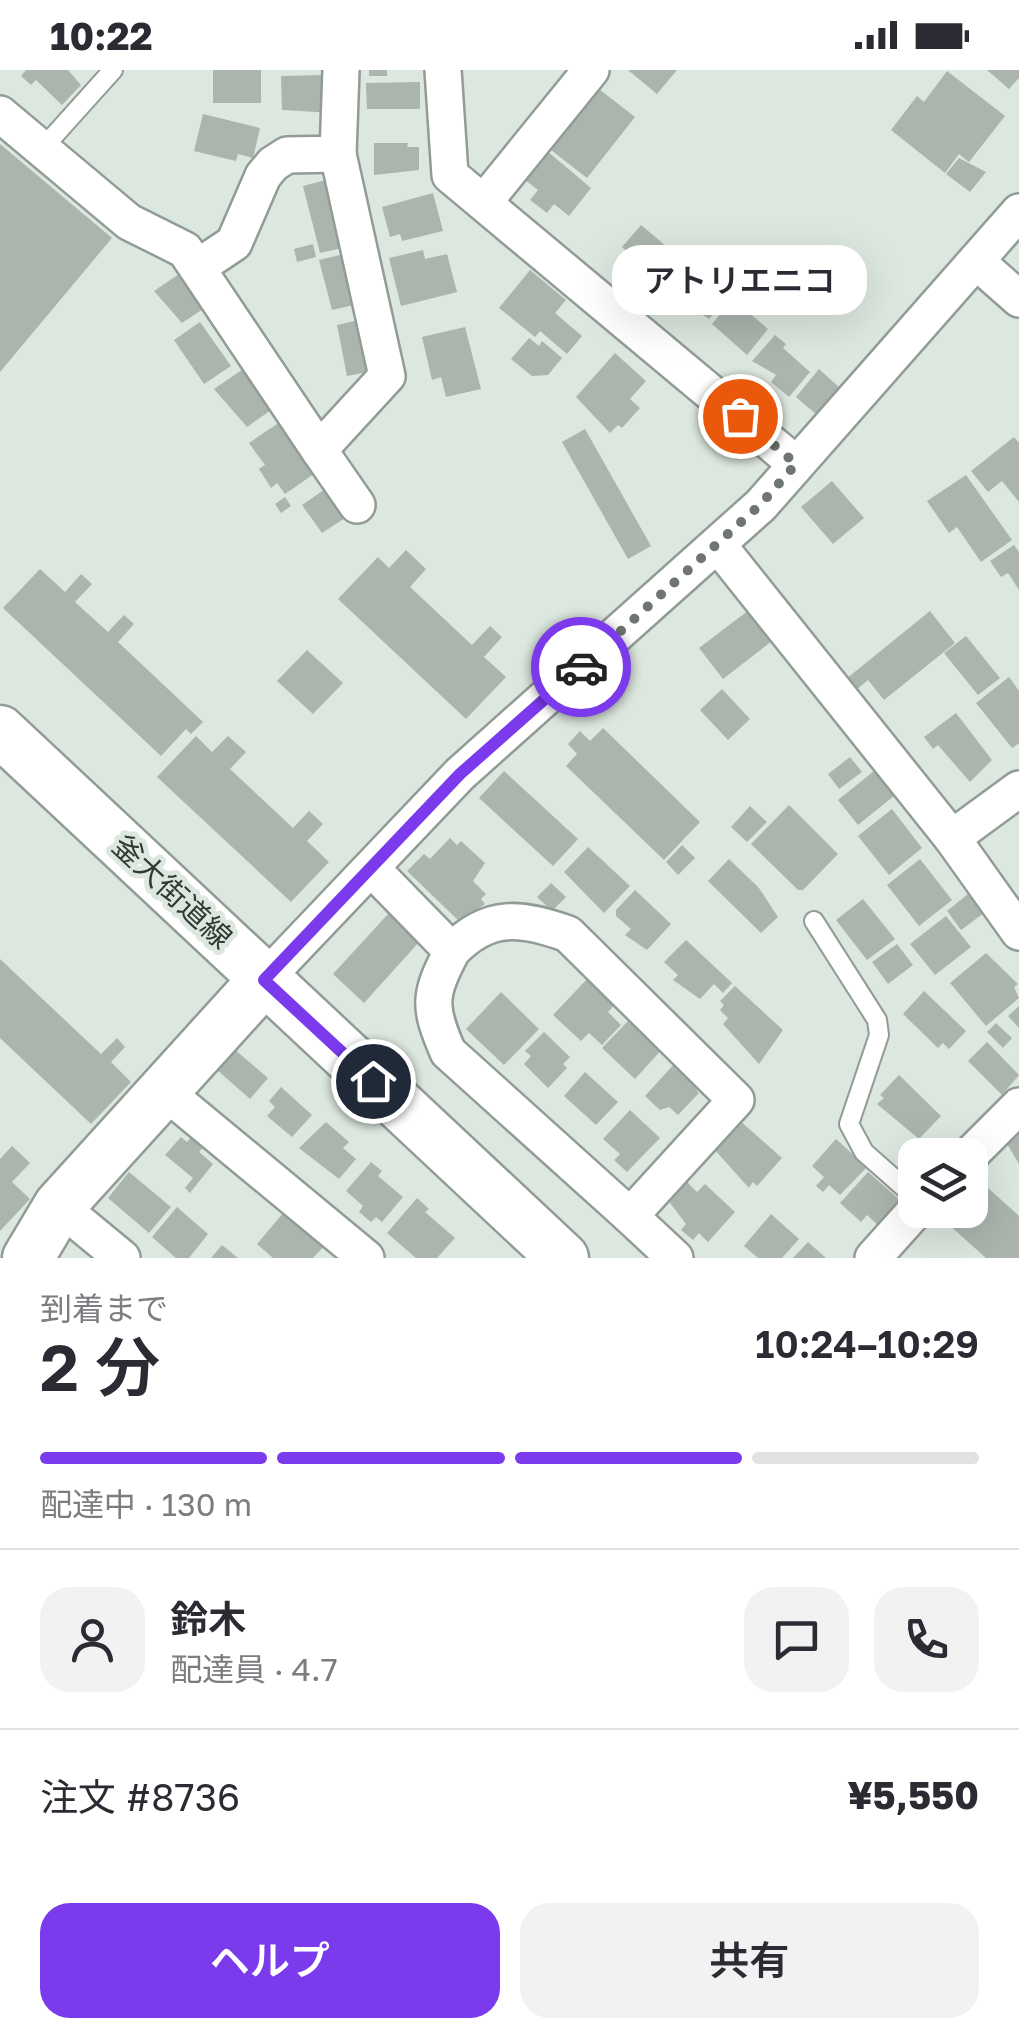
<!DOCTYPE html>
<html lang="ja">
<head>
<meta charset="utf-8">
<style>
	:root { --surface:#fff; --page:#f2f2f3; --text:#2b2b33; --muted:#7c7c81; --line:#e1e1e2; --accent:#7c3aed }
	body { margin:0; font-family:"Golos Text","Noto Sans JP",sans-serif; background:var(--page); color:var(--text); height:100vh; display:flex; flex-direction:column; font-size:38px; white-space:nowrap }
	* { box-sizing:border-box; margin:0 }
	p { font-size:32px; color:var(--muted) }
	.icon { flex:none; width:55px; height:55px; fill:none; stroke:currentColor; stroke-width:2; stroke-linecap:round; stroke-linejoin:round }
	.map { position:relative; height:1188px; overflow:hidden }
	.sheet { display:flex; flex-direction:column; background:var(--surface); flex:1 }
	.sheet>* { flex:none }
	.tools { position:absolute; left:898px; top:1068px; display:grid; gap:20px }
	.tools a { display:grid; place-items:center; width:90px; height:90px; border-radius:20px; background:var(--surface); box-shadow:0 10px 40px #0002; font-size:50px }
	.pin { position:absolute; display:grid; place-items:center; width:85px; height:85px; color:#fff; margin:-42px; border:5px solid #fff; border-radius:50%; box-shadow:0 2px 10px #0007 }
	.courier { position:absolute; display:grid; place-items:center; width:100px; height:100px; margin:-50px; border:8px solid #7c3aed; border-radius:50%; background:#fff; color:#222; box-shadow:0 2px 12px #0007 }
	.bubble { position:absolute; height:70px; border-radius:30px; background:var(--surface); box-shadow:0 10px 40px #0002; font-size:32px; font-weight:600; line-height:70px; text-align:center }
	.head em { font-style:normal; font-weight:600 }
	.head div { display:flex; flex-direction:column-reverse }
	.head { display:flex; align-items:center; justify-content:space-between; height:170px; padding:0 40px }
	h1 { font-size:65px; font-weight:600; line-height:75px }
	.bar { display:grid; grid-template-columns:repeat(4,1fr); gap:15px 10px; align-content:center; height:120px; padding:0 40px }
	.bar i { height:12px; border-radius:8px; background:var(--line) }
	.bar .current { background:var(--accent) }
	.bar p { grid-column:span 4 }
	.line { display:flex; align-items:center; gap:25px; padding:0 40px; border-top:2px solid var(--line) }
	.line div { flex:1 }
	.round { display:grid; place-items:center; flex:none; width:105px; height:105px; border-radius:30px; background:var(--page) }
	.cta { display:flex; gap:20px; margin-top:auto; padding:20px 40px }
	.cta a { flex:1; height:115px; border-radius:30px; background:var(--accent); color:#fff; font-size:40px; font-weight:600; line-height:115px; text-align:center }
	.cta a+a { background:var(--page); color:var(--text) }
	.status { display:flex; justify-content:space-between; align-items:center; height:70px; padding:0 50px; background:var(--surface); direction:ltr }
	.status svg { height:28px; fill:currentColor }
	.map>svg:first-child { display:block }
	.building { fill:#abb5ae }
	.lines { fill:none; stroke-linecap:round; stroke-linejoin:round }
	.lane-casing { stroke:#929c96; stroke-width:22 }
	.street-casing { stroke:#929c96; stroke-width:40 }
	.secondary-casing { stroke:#929c96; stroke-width:55 }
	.lane { stroke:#fff; stroke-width:18 }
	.street { stroke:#fff; stroke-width:35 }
	.secondary { stroke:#fff; stroke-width:50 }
	.done { stroke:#6f7671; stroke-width:10; stroke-dasharray:0 18 }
	.route { stroke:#7c3aed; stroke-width:12 }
	.labels { text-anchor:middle; stroke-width:10; stroke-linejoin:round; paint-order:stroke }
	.street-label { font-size:30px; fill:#353936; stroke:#dce7df }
</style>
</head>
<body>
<div class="status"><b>10:22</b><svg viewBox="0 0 49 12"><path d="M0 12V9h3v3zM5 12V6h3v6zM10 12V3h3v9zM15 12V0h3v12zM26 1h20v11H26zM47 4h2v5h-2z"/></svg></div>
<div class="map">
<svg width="1019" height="1188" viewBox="0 0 1019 1188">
	<rect width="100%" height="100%" fill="#dce7df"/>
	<g class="building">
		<path d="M26 0H68L81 15 62 35 36 10 31 15 21 6Z"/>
		<rect x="213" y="0" width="48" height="33"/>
		<rect x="369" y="0" width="18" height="6"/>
		<path d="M628 0H677L657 24Z"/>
		<path d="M987 0H1019V8L1009 19Z"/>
		<path d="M947 1 1005 46 969 92 959 84 945 103 891 60 917 26 924 32Z"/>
		<path d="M324 5 335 43 282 40 281 6Z"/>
		<path d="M420 12V39H367L366 13Z"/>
		<path d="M599 19 635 47 587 108 551 80Z"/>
		<path d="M203 44 260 58 253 88 238 84 236 91 194 81Z"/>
		<path d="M374 73H408L407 77H419V100L374 105Z"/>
		<path d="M0 74 112 168 0 302Z"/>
		<path d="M547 81 591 118 569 146 554 134 547 143 530 130 538 120 524 109Z"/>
		<path d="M959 88 986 102 970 122 946 104Z"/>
		<path d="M334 108 351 176 320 183 303 116Z"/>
		<path d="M433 123 443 161 402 171 400 164 390 167 382 137Z"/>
		<path d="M641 155 685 192 665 214 647 199 642 206 627 194 633 187 622 177Z"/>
		<path d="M313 174 316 187 297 192 294 179Z"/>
		<path d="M423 180 425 189 447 184 457 222 401 236 389 188Z"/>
		<path d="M348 183 367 232 332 240 319 190Z"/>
		<path d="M690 194 729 226 709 249 675 227 678 223 671 216Z"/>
		<path d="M185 200 209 235 182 253 154 221Z"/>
		<path d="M530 200 566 230 555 243 582 266 567 284 540 261 535 267 499 238Z"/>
		<path d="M733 229 768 259 747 285 712 254Z"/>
		<path d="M368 248 378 300 347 306 337 255Z"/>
		<path d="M200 252 231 296 204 314 174 270Z"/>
		<path d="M465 257 481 319 446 327 441 307 432 310 422 267Z"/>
		<path d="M775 265 786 274 783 278 810 302 789 327 771 312 776 305 752 291Z"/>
		<path d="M529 268 539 276 542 271 562 288 548 305 532 306 511 289Z"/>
		<path d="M615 283 646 311 630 329 640 338 622 358 618 355 610 363 576 327Z"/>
		<path d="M249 295 277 336 247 357 214 319Z"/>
		<path d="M819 299 840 318 817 345 796 327Z"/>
		<path d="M286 348 321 399 285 424 277 413 271 418 259 399 265 395 249 373Z"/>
		<path d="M585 359 651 476 628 489 562 372Z"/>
		<path d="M1014 367 1019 373V432L1002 411 988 422 971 401Z"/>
		<path d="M966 405 1012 470 981 492 957 457 949 463 927 431Z"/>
		<path d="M832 411 864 448 833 474 801 437Z"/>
		<path d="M328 417 348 446 322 463 302 435Z"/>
		<path d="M285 427 291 436 281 443 275 434Z"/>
		<path d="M1014 475 1019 482V520L1008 503 1001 507 990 491Z"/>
		<path d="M406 480 426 499 410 517 472 575 490 556 502 567 484 587 506 607 466 649 338 529 378 487 389 498Z"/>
		<path d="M40 499 65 522 81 504 92 514 75 532 108 562 124 545 134 554 118 572 203 652 191 664 186 659 161 686 3 538Z"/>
		<path d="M749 540 772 571 723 609 699 578Z"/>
		<path d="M930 541 955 573 884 630 868 610 856 620 846 609Z"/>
		<path d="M966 566 1000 608 978 625 944 583Z"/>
		<path d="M307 580 343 613 313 644 277 611Z"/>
		<path d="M1009 607 1019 621V673L1012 678 976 633Z"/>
		<path d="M722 619 750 649 728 670 700 640Z"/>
		<path d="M956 643 992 690 970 712 938 675 933 679 924 667Z"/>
		<path d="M603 658 700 752 664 790 566 696 577 684 568 674 580 661 590 671Z"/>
		<path d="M196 666 212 682 228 666 246 682 230 699 293 758 309 741 323 754 307 771 329 792 291 832 157 707Z"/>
		<path d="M850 687 862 702 839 719 828 704Z"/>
		<path d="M504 701 578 769 553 796 479 728Z"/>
		<path d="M874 701 894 726 858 755 838 730Z"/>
		<path d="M789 735 838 784 803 820H798L751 774Z"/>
		<path d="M750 736 767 752 747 772 731 757Z"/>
		<path d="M892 739 922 778 889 805 858 766Z"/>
		<path d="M450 768 457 775 461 771 485 793 473 811 486 824 481 829 485 834 460 852 407 801 424 784 430 789Z"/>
		<path d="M682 775 695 788 678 805 666 792Z"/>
		<path d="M588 777 630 816 604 843 564 802Z"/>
		<path d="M729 789 759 818 778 847 761 863 708 811Z"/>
		<path d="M920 789 952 830 919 856 887 815Z"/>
		<path d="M551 813 566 827 552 841 537 827Z"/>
		<path d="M635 820 671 854 647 880 625 865 631 859 616 846V840Z"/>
		<path d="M968 824 984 843 961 860 947 841Z"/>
		<path d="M863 829 895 869 867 890 836 850Z"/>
		<path d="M389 843 420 871 364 933 333 904Z"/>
		<path d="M946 846 971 877 935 905 910 874Z"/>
		<path d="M686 870 732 913 723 923 714 914 700 929 673 910 678 905 664 892Z"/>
		<path d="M897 874 913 895 888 914 872 892Z"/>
		<path d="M986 883 1018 914 1014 917 1019 928 986 956 950 913Z"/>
		<path d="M0 889 101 984 117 968 125 977 111 992 131 1012 91 1054 0 968Z"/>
		<path d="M588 908 615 934 608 942 621 955 602 975 589 963 581 971 553 945Z"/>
		<path d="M735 916 783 960 759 994 723 954 728 948 720 940 724 935 720 931Z"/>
		<path d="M924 921 966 961 949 979 943 973 938 978 903 944Z"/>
		<path d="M501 922 539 959 504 995 466 959Z"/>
		<path d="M1019 936V958L1008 946Z"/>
		<path d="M632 947 664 977 635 1009 602 978Z"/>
		<path d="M996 953 1012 968 1003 978 987 962Z"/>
		<path d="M544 962 570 987 563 994 567 998 548 1018 524 994 531 986 525 981Z"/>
		<path d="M987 972 1019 1005 1002 1025 968 991Z"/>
		<path d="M234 979 268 1008 250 1029 216 999Z"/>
		<path d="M676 992 700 1015 696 1019 699 1023 678 1045 669 1037 660 1040 645 1026Z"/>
		<path d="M585 1002 618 1032 596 1055 564 1026Z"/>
		<path d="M899 1005 941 1046 919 1069 877 1034 884 1028 880 1025Z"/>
		<path d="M281 1017 312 1045 292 1067 267 1046 275 1037 269 1031Z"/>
		<path d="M630 1040 660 1068 627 1102 614 1090 620 1084 603 1069Z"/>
		<path d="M739 1050 782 1088 757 1116 753 1112 749 1118 714 1079Z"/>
		<path d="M326 1052 349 1072 343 1078 356 1089 339 1109 299 1078Z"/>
		<path d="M1019 1061V1094L1007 1074Z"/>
		<path d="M192 1066 204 1076 199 1082 213 1094 190 1123 185 1118 193 1108 165 1085 181 1067 187 1072Z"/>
		<path d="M836 1069 867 1097 840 1125 829 1115 823 1122 816 1116 824 1107 812 1096Z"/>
		<path d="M12 1076 30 1093 12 1112 30 1129 0 1161V1089Z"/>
		<path d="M371 1092 382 1101 378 1106 403 1127 382 1152 376 1147 371 1152 359 1142 363 1136 346 1121Z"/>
		<path d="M129 1102 171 1137 149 1163 108 1128Z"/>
		<path d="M868 1102 901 1131 879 1156 867 1145 861 1152 840 1133Z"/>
		<path d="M977 1108 1019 1146V1188H986L947 1153 959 1140H970V1115Z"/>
		<path d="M685 1110 697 1122 705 1114 735 1142 708 1172 699 1163 693 1170 681 1160 686 1154 667 1129Z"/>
		<path d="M417 1128 429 1139 425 1142 455 1168 437 1188H416L387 1163Z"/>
		<path d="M177 1137 208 1164 189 1188H176L152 1167Z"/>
		<path d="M284 1142 324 1176 313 1188H273L257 1174Z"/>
		<path d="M771 1144 799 1169 782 1188H758L744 1176Z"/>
		<path d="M808 1172 826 1188H793Z"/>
		<path d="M222 1175 238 1188H211Z"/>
	</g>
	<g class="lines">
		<defs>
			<g id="lane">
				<path d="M42 79 113 0"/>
				<path d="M814 851 877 950 879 965 849 1054 864 1082 915 1127"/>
			</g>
			<g id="street">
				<path d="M443 0 450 105 796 394"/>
				<path d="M0 44 129 152 185 180 319 380 387 306 338 84"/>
				<path d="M484 132 591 0"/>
				<path d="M976 191 1019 229"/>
				<path d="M198 197 234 173 263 106 273 94 287 85 338 84 341 0"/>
				<path d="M319 380 357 435"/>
				<path d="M718 475 952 768 1019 862"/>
				<path d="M952 768 1019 719"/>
				<path d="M372 799 452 881C488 843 521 847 568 864L736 1030 630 1146 448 982C428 936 429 925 452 881"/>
				<path d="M264 910 460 704 761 435 1019 142"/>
				<path d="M163 1020 366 1188"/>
				<path d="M970 1085 1019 1036"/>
				<path d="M59 1136 122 1188"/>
				<path d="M630 1146 675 1188"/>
				<path d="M873 1188 916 1140"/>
			</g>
			<g id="secondary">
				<path d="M0 661 563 1188"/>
				<path d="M28 1188 59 1136 264 910"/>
			</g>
		</defs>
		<use href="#lane" class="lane-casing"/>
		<use href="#street" class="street-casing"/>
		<use href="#secondary" class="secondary-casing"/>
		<use href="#lane" class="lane"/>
		<use href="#street" class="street"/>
		<use href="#secondary" class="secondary"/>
	</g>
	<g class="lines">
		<path class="done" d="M581 597 761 434 796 394 740 346"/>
		<path class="route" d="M373 1011 264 910 460 704 581 597"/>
	</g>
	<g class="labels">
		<g class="street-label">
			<text transform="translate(172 822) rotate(43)" y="10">釜大街道線</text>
		</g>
	</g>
</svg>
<div class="tools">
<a><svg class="icon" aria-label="layers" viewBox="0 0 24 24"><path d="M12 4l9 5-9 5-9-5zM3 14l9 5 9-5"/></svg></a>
</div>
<div class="pin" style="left:740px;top:346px;background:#ea580c"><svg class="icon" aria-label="bag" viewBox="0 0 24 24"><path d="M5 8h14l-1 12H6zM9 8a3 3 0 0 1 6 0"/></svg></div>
<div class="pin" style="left:373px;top:1011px;background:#1f2937"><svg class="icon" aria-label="home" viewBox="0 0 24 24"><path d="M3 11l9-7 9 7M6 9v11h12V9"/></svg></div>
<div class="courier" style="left:581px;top:597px"><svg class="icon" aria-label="car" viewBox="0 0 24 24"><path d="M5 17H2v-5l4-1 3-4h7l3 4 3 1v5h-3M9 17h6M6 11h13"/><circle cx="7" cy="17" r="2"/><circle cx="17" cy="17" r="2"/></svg></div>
<div class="bubble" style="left:612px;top:175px;width:255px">アトリエニコ</div>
</div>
<section class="sheet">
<div class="head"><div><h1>2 分</h1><p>到着まで</p></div><em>10:24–10:29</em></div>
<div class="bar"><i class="current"></i><i class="current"></i><i class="current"></i><i></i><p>配達中 · 130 m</p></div>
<div class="line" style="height:180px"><a class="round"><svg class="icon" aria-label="person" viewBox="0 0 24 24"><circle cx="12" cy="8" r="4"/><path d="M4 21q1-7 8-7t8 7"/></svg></a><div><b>鈴木</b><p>配達員 · 4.7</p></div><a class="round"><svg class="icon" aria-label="chat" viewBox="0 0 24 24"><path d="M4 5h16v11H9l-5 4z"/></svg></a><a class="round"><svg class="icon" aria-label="phone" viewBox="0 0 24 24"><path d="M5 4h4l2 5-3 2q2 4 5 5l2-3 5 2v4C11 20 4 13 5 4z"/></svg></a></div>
<div class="line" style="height:130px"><div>注文 #8736</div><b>¥5,550</b></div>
<div class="cta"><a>ヘルプ</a><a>共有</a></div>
</section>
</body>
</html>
